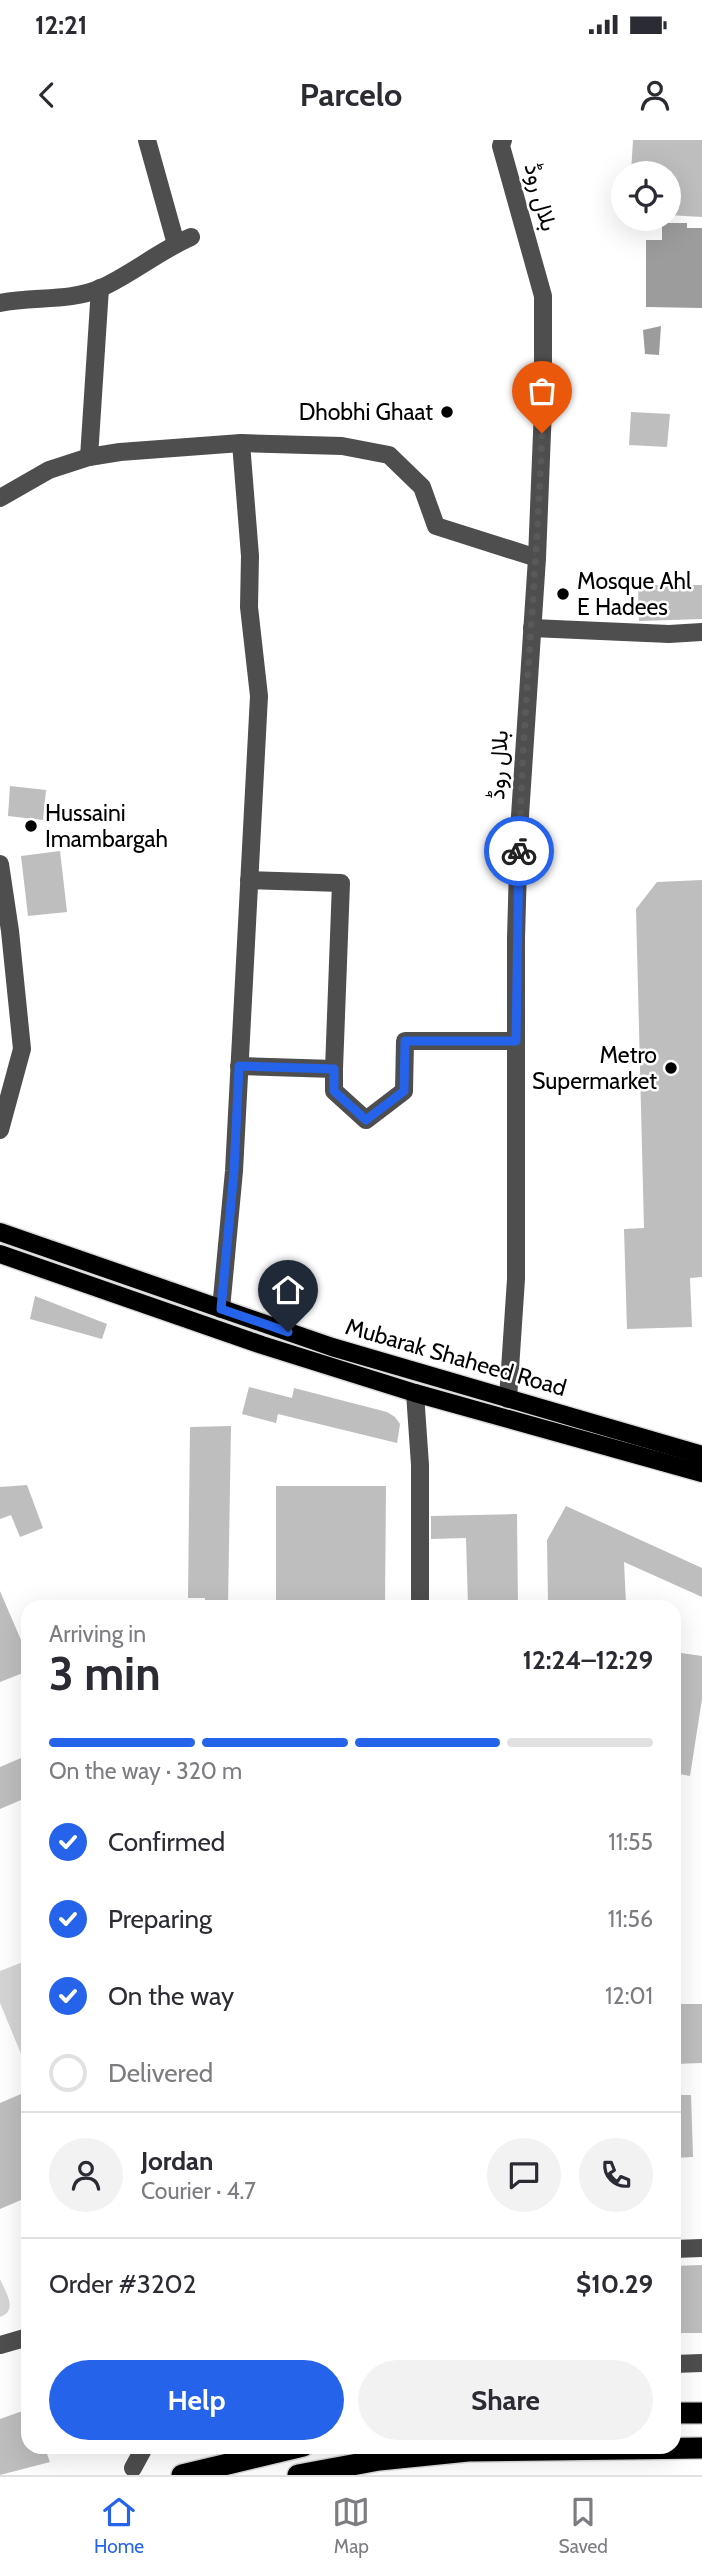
<!DOCTYPE html>
<html lang="en">
<head>
<meta charset="utf-8">
<style>
	:root { --surface:#fff; --page:#f2f2f3; --text:#2b2b33; --muted:#7c7c81; --line:#e1e1e2; --accent:#2563eb }
	body { margin:0; font-family:Cabin,Vazirmatn,sans-serif; background:var(--page); color:var(--text); height:100vh; display:flex; flex-direction:column; font-size:26px; white-space:nowrap }
	* { box-sizing:border-box; margin:0 }
	p { font-size:23px; color:var(--muted) }
	.icon { flex:none; width:38px; height:38px; fill:none; stroke:currentColor; stroke-width:2; stroke-linecap:round; stroke-linejoin:round }
	.map { position:relative; flex:1; overflow:hidden }
	.drawer { position:absolute; left:21px; top:1460px; width:660px; height:854px; display:flex; flex-direction:column; background:var(--surface); border-radius:21px; box-shadow:0 7px 28px #0002 }
	.drawer>* { flex:none }
	.fabs { position:absolute; left:611px; top:21px; display:grid; gap:14px }
	.fabs a { display:grid; place-items:center; width:70px; height:70px; border-radius:50%; background:var(--surface); box-shadow:0 7px 28px #0002; font-size:35px }
	.pin { position:absolute; display:grid; place-items:center; width:60px; height:60px; color:#fff; margin:-72px -30px; border-radius:50% 50% 50% 0; rotate:-45deg; box-shadow:0 0 7px #0007 }
	.pin .icon { rotate:45deg }
	.courier { position:absolute; display:grid; place-items:center; width:70px; height:70px; margin:-35px; border:5px solid #2563eb; border-radius:50%; background:#fff; color:#222; box-shadow:0 2px 9px #0007 }
	.overview em { font-style:normal; font-weight:800 }
	.overview div { display:flex; flex-direction:column-reverse }
	.overview { display:flex; align-items:center; justify-content:space-between; height:119px; padding:0 28px }
	h1 { font-size:46px; font-weight:800; line-height:52px }
	.bar { display:grid; grid-template-columns:repeat(4,1fr); gap:10px 7px; align-content:center; height:84px; padding:0 28px }
	.bar i { height:9px; border-radius:5px; background:var(--line) }
	.bar .on { background:var(--accent) }
	.bar p { grid-column:span 4 }
	.line { display:flex; align-items:center; gap:18px; padding:0 28px; border-top:2px solid var(--line) }
	.line div { flex:1 }
	.round { display:grid; place-items:center; flex:none; width:74px; height:74px; border-radius:37px; background:var(--page) }
	ol { padding:0 28px; list-style:none }
	li { display:flex; align-items:center; gap:21px; height:77px }
	li p { margin-inline-start:auto }
	li .icon { padding:7px; border-radius:50%; background:var(--accent); color:#fff; stroke-width:4 }
	li:last-child { color:var(--muted) }
	li i { width:38px; height:38px; border:4px solid var(--line); border-radius:50% }
	.cta { display:flex; gap:14px; margin-top:auto; padding:14px 28px }
	.cta a { flex:1; height:80px; border-radius:42px; background:var(--accent); color:#fff; font-size:28px; font-weight:800; line-height:80px; text-align:center }
	.cta a+a { background:var(--page); color:var(--text) }
	.status { display:flex; justify-content:space-between; align-items:center; height:49px; padding:0 35px; background:var(--surface); direction:ltr }
	.status svg { height:19px; fill:currentColor }
	header { display:flex; justify-content:space-between; align-items:center; height:91px; padding:0 28px; background:var(--surface); font-size:32px; font-weight:800 }
	.tab-bar { display:flex; justify-content:space-around; align-items:center; height:98px; border-top:2px solid var(--line); background:var(--surface); font-size:19px; color:var(--muted) }
	.tab-bar a { display:grid; justify-items:center; gap:4px }
	.tab-bar .on { color:var(--accent) }
	.map>svg:first-child { display:block }
	.green { fill:#d5d5d5 }
	.water { fill:#9c9c9c }
	.building { fill:#bebebe }
	.lines { fill:none; stroke-linecap:round; stroke-linejoin:round }
	.major-casing { stroke:#dbdbdb; stroke-width:21 }
	.highway-casing { stroke:#dbdbdb; stroke-width:24 }
	.minor { stroke:#4e4e4e; stroke-width:18 }
	.major { stroke:#000; stroke-width:18 }
	.highway { stroke:#000; stroke-width:21 }
	.done { stroke:#595959; stroke-width:7; stroke-dasharray:0 12.6 }
	.route { stroke:#2563eb; stroke-width:9 }
	.poi-dot { fill:#000; stroke:#fff; stroke-width:2.5 }
	.labels { text-anchor:middle; stroke-width:5; stroke-linejoin:round; paint-order:stroke }
	.street-label { font-size:23px; fill:#000; stroke:#fff }
	.poi-label { font-size:23px; fill:#000; stroke:#fff; text-anchor:end }
</style>
</head>
<body>
<div class="status"><b>12:21</b><svg viewBox="0 0 49 12"><path d="M0 12V9h3v3zM5 12V6h3v6zM10 12V3h3v9zM15 12V0h3v12zM26 1h20v11H26zM47 4h2v5h-2z"/></svg></div>
<header><svg class="icon" aria-label="back" viewBox="0 0 24 24"><path d="M15 5l-7 7 7 7"/></svg>Parcelo<svg class="icon" aria-label="person" viewBox="0 0 24 24"><circle cx="12" cy="8" r="4"/><path d="M4 21q1-7 8-7t8 7"/></svg></header>
<div class="map">
<svg width="702" height="2335" viewBox="0 0 702 2335">
	<rect width="100%" height="100%" fill="#fff"/>
	<g class="green">
		<path d="M28 1820V1919L24 1921 0 1863V1831Z"/>
		<path d="M0 2139C5 2151 19 2171 0 2177Z"/>
	</g>
	<g class="water">
		<path d="M662 83H687V88H702V168L646 167V100H662Z"/>
		<path d="M661 186 659 215 645 214 643 190Z"/>
	</g>
	<g class="building">
		<path d="M633 0H702V77L668 75V33H631Z"/>
		<path d="M631 272 670 274 667 307 629 305Z"/>
		<path d="M638 445H702V479L639 481Z"/>
		<path d="M10 646 46 650 43 680 8 676Z"/>
		<path d="M60 711 67 772 28 776 21 716Z"/>
		<path d="M702 740V1137L690 1138 692 1187 627 1189 624 1089 644 1088 636 769 657 742Z"/>
		<path d="M35 1156 107 1184 102 1199 30 1179Z"/>
		<path d="M249 1247 292 1258 294 1248 387 1272 395 1277 400 1284 397 1303 278 1274 276 1283 242 1274Z"/>
		<path d="M231 1286 228 1466H205V1458H188L190 1287Z"/>
		<path d="M27 1345 43 1388 20 1397 11 1375 0 1379V1347Z"/>
		<path d="M276 1346H386L385 1466H276Z"/>
		<path d="M566 1366 702 1428V1457L624 1422 626 1464 548 1462 547 1400Z"/>
		<path d="M517 1374 518 1466H468L466 1398 431 1399V1376Z"/>
		<path d="M0 1451 21 1500 28 1497V1531L0 1542Z"/>
		<path d="M674 1512 702 1516V1559L690 1636 674 1633Z"/>
		<path d="M28 1615V1657L0 1669V1627Z"/>
		<path d="M674 1864H702V1923L674 1924Z"/>
		<path d="M28 1951V2057L0 2069V1963Z"/>
		<path d="M674 1955H691L693 2017 674 2018Z"/>
		<path d="M702 2125V2193H674V2126Z"/>
		<path d="M28 2269V2306H44L50 2322 0 2335V2279Z"/>
	</g>
	<g class="lines">
		<defs>
			<g id="major">
				<path d="M0 1092 332 1207 702 1315"/>
				<path d="M0 1114 262 1205 415 1253 702 1333"/>
			</g>
			<g id="highway">
				<path d="M674 2273H702"/>
				<path d="M182 2335 303 2306"/>
				<path d="M298 2335 379 2320 468 2311 702 2308"/>
			</g>
		</defs>
		<use href="#major" class="major-casing"/>
		<use href="#highway" class="highway-casing"/>
		<g class="minor">
			<path d="M147 0 176 104"/>
			<path d="M503 0 501 6 543 156V268L537 418 519 691 516 798V1139L508 1259"/>
			<path d="M0 163C33 156 70 162 101 148 132 134 159 111 191 97"/>
			<path d="M89 317 100 148"/>
			<path d="M0 358 49 330 89 317 120 312 241 303 342 306 389 315 422 347 436 386 537 418"/>
			<path d="M532 488 669 494 702 492"/>
			<path d="M0 724 10 791 22 909 0 990"/>
			<path d="M249 740 341 743 334 929"/>
			<path d="M239 926 334 929V951L366 980 404 951 405 901H516"/>
			<path d="M221 1169 234 1031 259 556 249 467 250 416 241 303"/>
			<path d="M415 1253 420 1325V1466"/>
			<path d="M674 2109 702 2108"/>
			<path d="M0 2205 28 2197"/>
			<path d="M674 2224 702 2223"/>
			<path d="M133 2328 145 2306"/>
		</g>
		<use href="#major" class="major"/>
		<use href="#highway" class="highway"/>
	</g>
	<g class="lines">
		<path class="done" d="M519 711C523 572 537 433 542 293"/>
		<path class="route" d="M288 1192 221 1169 234 1031 239 926 334 929V951L366 980 404 951 405 901H516L519 711"/>
	</g>
	<g class="poi-dot">
		<circle cx="447" cy="272" r="7"/>
		<circle cx="563" cy="454" r="7"/>
		<circle cx="31" cy="686" r="7"/>
		<circle cx="671" cy="928" r="7"/>
	</g>
	<g class="labels">
		<g class="street-label">
			<text transform="translate(541 57) rotate(75)" y="8">بلال روڈ</text>
			<text transform="translate(498 625) rotate(-87)" y="8">بلال روڈ</text>
			<text transform="translate(456 1217) rotate(16)" y="8">Mubarak Shaheed Road</text>
		</g>
		<g class="poi-label">
			<text x="433" y="280">Dhobhi Ghaat</text>
			<text x="577" y="449" text-anchor="start">Mosque Ahl<tspan x="577" dy="26">E Hadees</tspan></text>
			<text x="45" y="681" text-anchor="start">Hussaini<tspan x="45" dy="26">Imambargah</tspan></text>
			<text x="657" y="923">Metro<tspan x="657" dy="26">Supermarket</tspan></text>
		</g>
	</g>
</svg>
<div class="fabs">
<a><svg class="icon" aria-label="locate" viewBox="0 0 24 24"><circle cx="12" cy="12" r="6"/><path d="M12 2v4M12 18v4M2 12h4M18 12h4"/></svg></a>
</div>
<div class="pin" style="left:542px;top:293px;background:#ea580c"><svg class="icon" aria-label="bag" viewBox="0 0 24 24"><path d="M5 8h14l-1 12H6zM9 8a3 3 0 0 1 6 0"/></svg></div>
<div class="pin" style="left:288px;top:1192px;background:#1f2937"><svg class="icon" aria-label="home" viewBox="0 0 24 24"><path d="M3 11l9-7 9 7M6 9v11h12V9"/></svg></div>
<div class="courier" style="left:519px;top:711px"><svg class="icon" aria-label="bike" viewBox="0 0 24 24"><circle cx="6" cy="16" r="4"/><circle cx="18" cy="16" r="4"/><path d="M6 16l4-8h5l3 8M10 8l3 8H6M13 5h3"/></svg></div>
<section class="drawer">
<div class="overview"><div><h1>3 min</h1><p>Arriving in</p></div><em>12:24–12:29</em></div>
<div class="bar"><i class="on"></i><i class="on"></i><i class="on"></i><i></i><p>On the way · 320 m</p></div>
<ol>
<li><svg class="icon" aria-label="check" viewBox="0 0 24 24"><path d="M5 12l5 5 9-10"/></svg>Confirmed<p>11:55</p></li>
<li><svg class="icon" aria-label="check" viewBox="0 0 24 24"><path d="M5 12l5 5 9-10"/></svg>Preparing<p>11:56</p></li>
<li><svg class="icon" aria-label="check" viewBox="0 0 24 24"><path d="M5 12l5 5 9-10"/></svg>On the way<p>12:01</p></li>
<li><i></i>Delivered</li>
</ol>
<div class="line" style="height:126px"><a class="round"><svg class="icon" aria-label="person" viewBox="0 0 24 24"><circle cx="12" cy="8" r="4"/><path d="M4 21q1-7 8-7t8 7"/></svg></a><div><b>Jordan</b><p>Courier · 4.7</p></div><a class="round"><svg class="icon" aria-label="chat" viewBox="0 0 24 24"><path d="M4 5h16v11H9l-5 4z"/></svg></a><a class="round"><svg class="icon" aria-label="phone" viewBox="0 0 24 24"><path d="M5 4h4l2 5-3 2q2 4 5 5l2-3 5 2v4C11 20 4 13 5 4z"/></svg></a></div>
<div class="line" style="height:91px"><div>Order #3202</div><b>$10.29</b></div>
<div class="cta"><a>Help</a><a>Share</a></div>
</section>
</div>
<nav class="tab-bar">
<a class="on"><svg class="icon" aria-label="home" viewBox="0 0 24 24"><path d="M3 11l9-7 9 7M6 9v11h12V9"/></svg>Home</a>
<a><svg class="icon" aria-label="map" viewBox="0 0 24 24"><path d="M3 6l6-2 6 2 6-2v14l-6 2-6-2-6 2zM9 4v14M15 6v14"/></svg>Map</a>
<a><svg class="icon" aria-label="saved" viewBox="0 0 24 24"><path d="M7 4h10v16l-5-4-5 4z"/></svg>Saved</a>
</nav>
</body>
</html>
